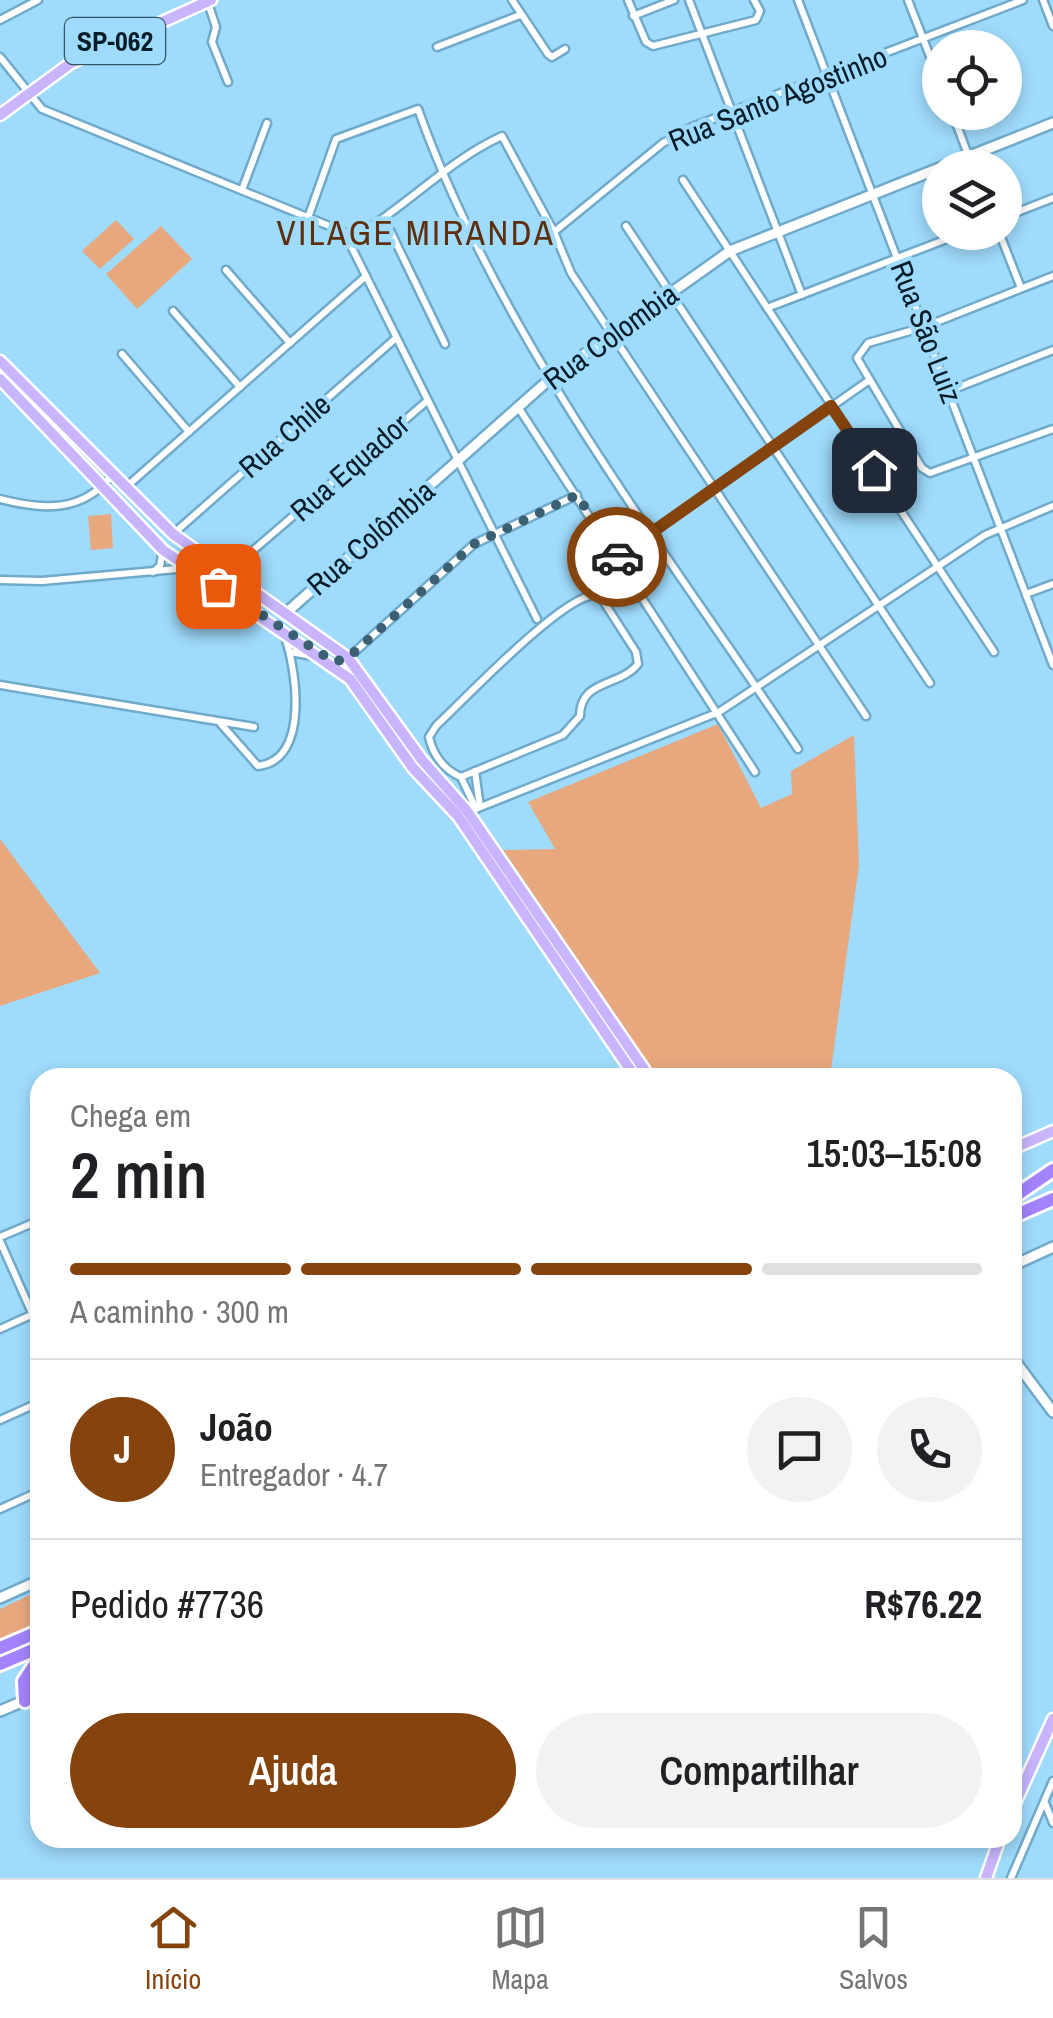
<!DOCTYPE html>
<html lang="pt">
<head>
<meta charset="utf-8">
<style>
	:root { --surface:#fff; --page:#f2f2f2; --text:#202124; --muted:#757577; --line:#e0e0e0; --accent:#85440e }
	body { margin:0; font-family:"Archivo Narrow",sans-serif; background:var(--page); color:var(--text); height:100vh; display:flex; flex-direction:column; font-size:38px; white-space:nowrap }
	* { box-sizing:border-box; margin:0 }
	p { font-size:32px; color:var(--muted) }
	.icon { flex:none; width:55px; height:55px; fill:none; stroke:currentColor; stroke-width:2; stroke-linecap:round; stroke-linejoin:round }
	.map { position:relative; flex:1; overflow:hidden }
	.panel { position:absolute; left:30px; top:1068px; width:992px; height:780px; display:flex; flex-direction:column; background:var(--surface); border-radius:30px; box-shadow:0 5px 15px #0003 }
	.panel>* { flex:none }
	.fabs { position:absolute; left:922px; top:30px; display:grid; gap:20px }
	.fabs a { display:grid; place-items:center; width:100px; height:100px; border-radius:50%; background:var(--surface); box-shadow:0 5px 15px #0003; font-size:50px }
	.pin { position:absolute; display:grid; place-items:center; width:85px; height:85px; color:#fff; margin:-42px; border-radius:20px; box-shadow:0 5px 15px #0006 }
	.courier { position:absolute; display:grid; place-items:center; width:100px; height:100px; margin:-50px; border:8px solid #85440e; border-radius:50%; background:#fff; color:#222; box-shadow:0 2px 12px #0007 }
	.headline em { font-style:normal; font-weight:600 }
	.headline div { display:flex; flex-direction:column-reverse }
	.headline { display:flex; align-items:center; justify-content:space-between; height:170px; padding:0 40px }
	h1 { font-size:65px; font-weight:600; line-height:75px }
	.bar { display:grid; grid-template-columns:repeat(4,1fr); gap:15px 10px; align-content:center; height:120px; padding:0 40px }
	.bar i { height:12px; border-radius:8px; background:var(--line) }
	.bar .on { background:var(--accent) }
	.bar p { grid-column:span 4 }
	.line { display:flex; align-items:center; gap:25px; padding:0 40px; border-top:2px solid var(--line) }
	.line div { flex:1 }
	.round { display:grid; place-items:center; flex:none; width:105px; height:105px; border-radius:52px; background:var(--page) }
	.button { display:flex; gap:20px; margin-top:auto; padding:20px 40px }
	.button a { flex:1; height:115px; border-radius:60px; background:var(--accent); color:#fff; font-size:40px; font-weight:600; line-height:115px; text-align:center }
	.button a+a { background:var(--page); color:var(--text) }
	.tab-bar { display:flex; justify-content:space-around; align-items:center; height:140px; border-top:2px solid var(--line); background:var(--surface); font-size:28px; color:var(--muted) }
	.tab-bar a { display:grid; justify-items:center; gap:5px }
	.tab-bar .on { color:var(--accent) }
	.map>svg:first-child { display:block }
	.green { fill:#e8a87e }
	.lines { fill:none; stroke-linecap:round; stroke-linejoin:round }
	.street-casing { stroke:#70aaca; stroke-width:11 }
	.secondary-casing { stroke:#70aaca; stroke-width:14 }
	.primary-casing { stroke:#fff; stroke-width:15 }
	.highway-casing { stroke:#fff; stroke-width:18 }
	.street { stroke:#fff; stroke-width:6 }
	.secondary { stroke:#fff; stroke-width:9 }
	.primary { stroke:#c8b5fe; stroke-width:10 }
	.highway { stroke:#a484fe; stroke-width:12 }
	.done { stroke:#3b6073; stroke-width:10; stroke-dasharray:0 18 }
	.route { stroke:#85440e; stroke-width:12 }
	.labels { text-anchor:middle; stroke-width:9; stroke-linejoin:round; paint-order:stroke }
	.shield { fill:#9fdbfc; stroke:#335668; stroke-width:2.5 }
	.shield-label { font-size:28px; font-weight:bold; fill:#051d29 }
	.street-label { font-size:30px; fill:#051d29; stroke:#9fdbfc }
	.quarter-label { font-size:35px; letter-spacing:2.5px; fill:#5d2f0d; stroke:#9fdbfc }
</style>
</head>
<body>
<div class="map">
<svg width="1053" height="1878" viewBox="0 0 1053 1878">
	<rect width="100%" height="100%" fill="#9fdbfc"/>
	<g class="green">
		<path d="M116 220 134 239 100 269 82 251Z"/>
		<path d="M161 226 192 259 137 309 106 274Z"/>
		<path d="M111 514 113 548 91 550 88 516Z"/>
		<path d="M718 724 761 808 792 794 791 771 854 735 859 865 830 1077H658L503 850 555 849 528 802Z"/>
		<path d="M0 839 100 973 0 1006Z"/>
		<path d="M40 1590V1622L0 1639V1609Z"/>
	</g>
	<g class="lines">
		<defs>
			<g id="street">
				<path d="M512 0 548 54 552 57 565 49"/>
				<path d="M628 0 646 42 653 46 756 20 760 11 754 0"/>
				<path d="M689 0 802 295"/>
				<path d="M798 0 1053 665"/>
				<path d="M908 0 940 82"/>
				<path d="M1043 0 1053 26"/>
				<path d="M208 3 216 27 212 42 228 82"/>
				<path d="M633 16 674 0"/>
				<path d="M0 20 38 0"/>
				<path d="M437 47 520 15"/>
				<path d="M0 57 42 109 344 232 537 619"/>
				<path d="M952 112 973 168"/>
				<path d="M683 180 994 652"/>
				<path d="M242 190 267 123"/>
				<path d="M309 215 336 139 418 109C499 337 664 548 798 749"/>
				<path d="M1005 217 1053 198"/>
				<path d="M384 218 445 344"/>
				<path d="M626 226 930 683"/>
				<path d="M554 232 663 143 692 127 1023 0"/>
				<path d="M999 232 1021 288"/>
				<path d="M348 240C403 211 445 162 502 136L554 232 571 273 866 716"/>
				<path d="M226 270 290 343"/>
				<path d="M1053 276 924 327 868 343 857 358 922 468 930 473 1053 429"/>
				<path d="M767 308 965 232"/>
				<path d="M173 311 240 387"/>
				<path d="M122 354 189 432"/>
				<path d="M949 391 1053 350"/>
				<path d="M518 407 755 772"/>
				<path d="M125 488 366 276"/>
				<path d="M0 499C42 510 83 513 112 475"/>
				<path d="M173 534 396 338"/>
				<path d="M617 557 868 381"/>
				<path d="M153 572 160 566 163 550"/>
				<path d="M228 572 427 401"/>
				<path d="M0 580 42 581 188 568"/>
				<path d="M1026 594 1053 584"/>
				<path d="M594 595 602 599 636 652 638 664C620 687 580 679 580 716L563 735 461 777C444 770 433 755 429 737L436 726C465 699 560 598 594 595Z"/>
				<path d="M290 652 313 656"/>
				<path d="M348 658 474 544 577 495"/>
				<path d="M0 685 254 727"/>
				<path d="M221 724 258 766C311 760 296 667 284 634"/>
				<path d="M475 771 480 807"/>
				<path d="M461 777 476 809"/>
				<path d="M458 816 719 712 985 535 1053 506"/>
				<path d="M0 1237 40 1220"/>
				<path d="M0 1241 40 1331"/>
				<path d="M0 1329 40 1311"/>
				<path d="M0 1420 40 1402"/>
				<path d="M0 1509 40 1491"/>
				<path d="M1045 1803 1053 1823"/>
				<path d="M1011 1878 1053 1781"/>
			</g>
			<g id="secondary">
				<path d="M286 613 551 378 730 251 1053 123"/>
				<path d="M1012 1266 1053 1247"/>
				<path d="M1012 1357 1053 1412"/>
				<path d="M0 1598 40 1580"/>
				<path d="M0 1711 40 1694"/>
			</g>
			<g id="primary">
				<path d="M0 115 71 63 211 0"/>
				<path d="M0 361 173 534 348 658 422 760 467 811 650 1078"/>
				<path d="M0 379 163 550 350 679 413 768 458 816 636 1078"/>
				<path d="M1012 1149 1053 1131"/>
				<path d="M1012 1810 1053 1719"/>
				<path d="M986 1878 1000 1838"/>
			</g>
			<g id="highway">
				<path d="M1012 1198 1053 1170"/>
				<path d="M1012 1217 1053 1199"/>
				<path d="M0 1648 40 1631"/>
				<path d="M0 1664 40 1647"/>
				<path d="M25 1701 24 1681 40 1657"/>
			</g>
		</defs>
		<use href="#street" class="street-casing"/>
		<use href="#secondary" class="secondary-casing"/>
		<use href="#primary" class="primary-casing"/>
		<use href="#highway" class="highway-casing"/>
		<use href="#street" class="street"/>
		<use href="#secondary" class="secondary"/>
		<use href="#primary" class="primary"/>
		<use href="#highway" class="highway"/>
	</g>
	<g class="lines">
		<path class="done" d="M218 586 334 662 348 658 474 544 577 495 617 557"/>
		<path class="route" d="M617 557 831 406 874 470"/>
	</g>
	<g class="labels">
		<rect class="shield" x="65" y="18" width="100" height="46" rx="8"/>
		<g class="shield-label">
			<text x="115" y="51">SP-062</text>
		</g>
		<g class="street-label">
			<text transform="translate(778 99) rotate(-22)" y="10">Rua Santo Agostinho</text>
			<text transform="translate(926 332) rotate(69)" y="10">Rua São Luiz</text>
			<text transform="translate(611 337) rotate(-36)" y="10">Rua Colombia</text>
			<text transform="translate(285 436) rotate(-41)" y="10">Rua Chile</text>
			<text transform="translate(350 468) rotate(-41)" y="10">Rua Equador</text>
			<text transform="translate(371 538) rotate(-41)" y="10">Rua Colômbia</text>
		</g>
		<g class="quarter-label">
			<text x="416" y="245">VILAGE MIRANDA</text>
		</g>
	</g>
</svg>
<div class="fabs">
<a><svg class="icon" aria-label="locate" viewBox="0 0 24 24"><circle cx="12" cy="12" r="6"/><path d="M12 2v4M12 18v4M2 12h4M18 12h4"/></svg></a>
<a><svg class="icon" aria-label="layers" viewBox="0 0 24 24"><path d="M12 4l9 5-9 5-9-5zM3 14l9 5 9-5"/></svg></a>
</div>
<div class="pin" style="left:218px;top:586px;background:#ea580c"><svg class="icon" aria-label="bag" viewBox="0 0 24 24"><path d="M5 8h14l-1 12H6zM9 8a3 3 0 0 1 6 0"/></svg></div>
<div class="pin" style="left:874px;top:470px;background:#1f2937"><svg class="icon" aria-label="home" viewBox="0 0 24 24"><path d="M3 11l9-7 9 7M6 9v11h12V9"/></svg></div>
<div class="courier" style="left:617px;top:557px"><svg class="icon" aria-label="car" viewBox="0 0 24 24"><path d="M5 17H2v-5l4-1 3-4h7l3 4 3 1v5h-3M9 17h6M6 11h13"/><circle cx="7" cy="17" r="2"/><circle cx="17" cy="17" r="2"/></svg></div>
<section class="panel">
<div class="headline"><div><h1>2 min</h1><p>Chega em</p></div><em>15:03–15:08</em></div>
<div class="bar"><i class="on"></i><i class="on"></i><i class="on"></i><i></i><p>A caminho · 300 m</p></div>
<div class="line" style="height:180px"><b class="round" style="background:var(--accent);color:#fff">J</b><div><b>João</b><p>Entregador · 4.7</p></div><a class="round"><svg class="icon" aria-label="chat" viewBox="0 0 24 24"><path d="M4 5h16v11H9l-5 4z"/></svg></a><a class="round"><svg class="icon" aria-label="phone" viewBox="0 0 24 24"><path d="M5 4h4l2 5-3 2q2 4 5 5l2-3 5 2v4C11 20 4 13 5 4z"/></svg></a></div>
<div class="line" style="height:130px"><div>Pedido #7736</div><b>R$76.22</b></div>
<div class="button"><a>Ajuda</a><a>Compartilhar</a></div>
</section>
</div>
<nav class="tab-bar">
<a class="on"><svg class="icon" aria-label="home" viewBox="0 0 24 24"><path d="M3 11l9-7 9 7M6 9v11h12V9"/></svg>Início</a>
<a><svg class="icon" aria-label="map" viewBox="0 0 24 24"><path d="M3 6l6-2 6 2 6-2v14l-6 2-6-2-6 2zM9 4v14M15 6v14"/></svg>Mapa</a>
<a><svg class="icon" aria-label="saved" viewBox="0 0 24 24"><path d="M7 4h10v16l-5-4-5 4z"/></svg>Salvos</a>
</nav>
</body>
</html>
